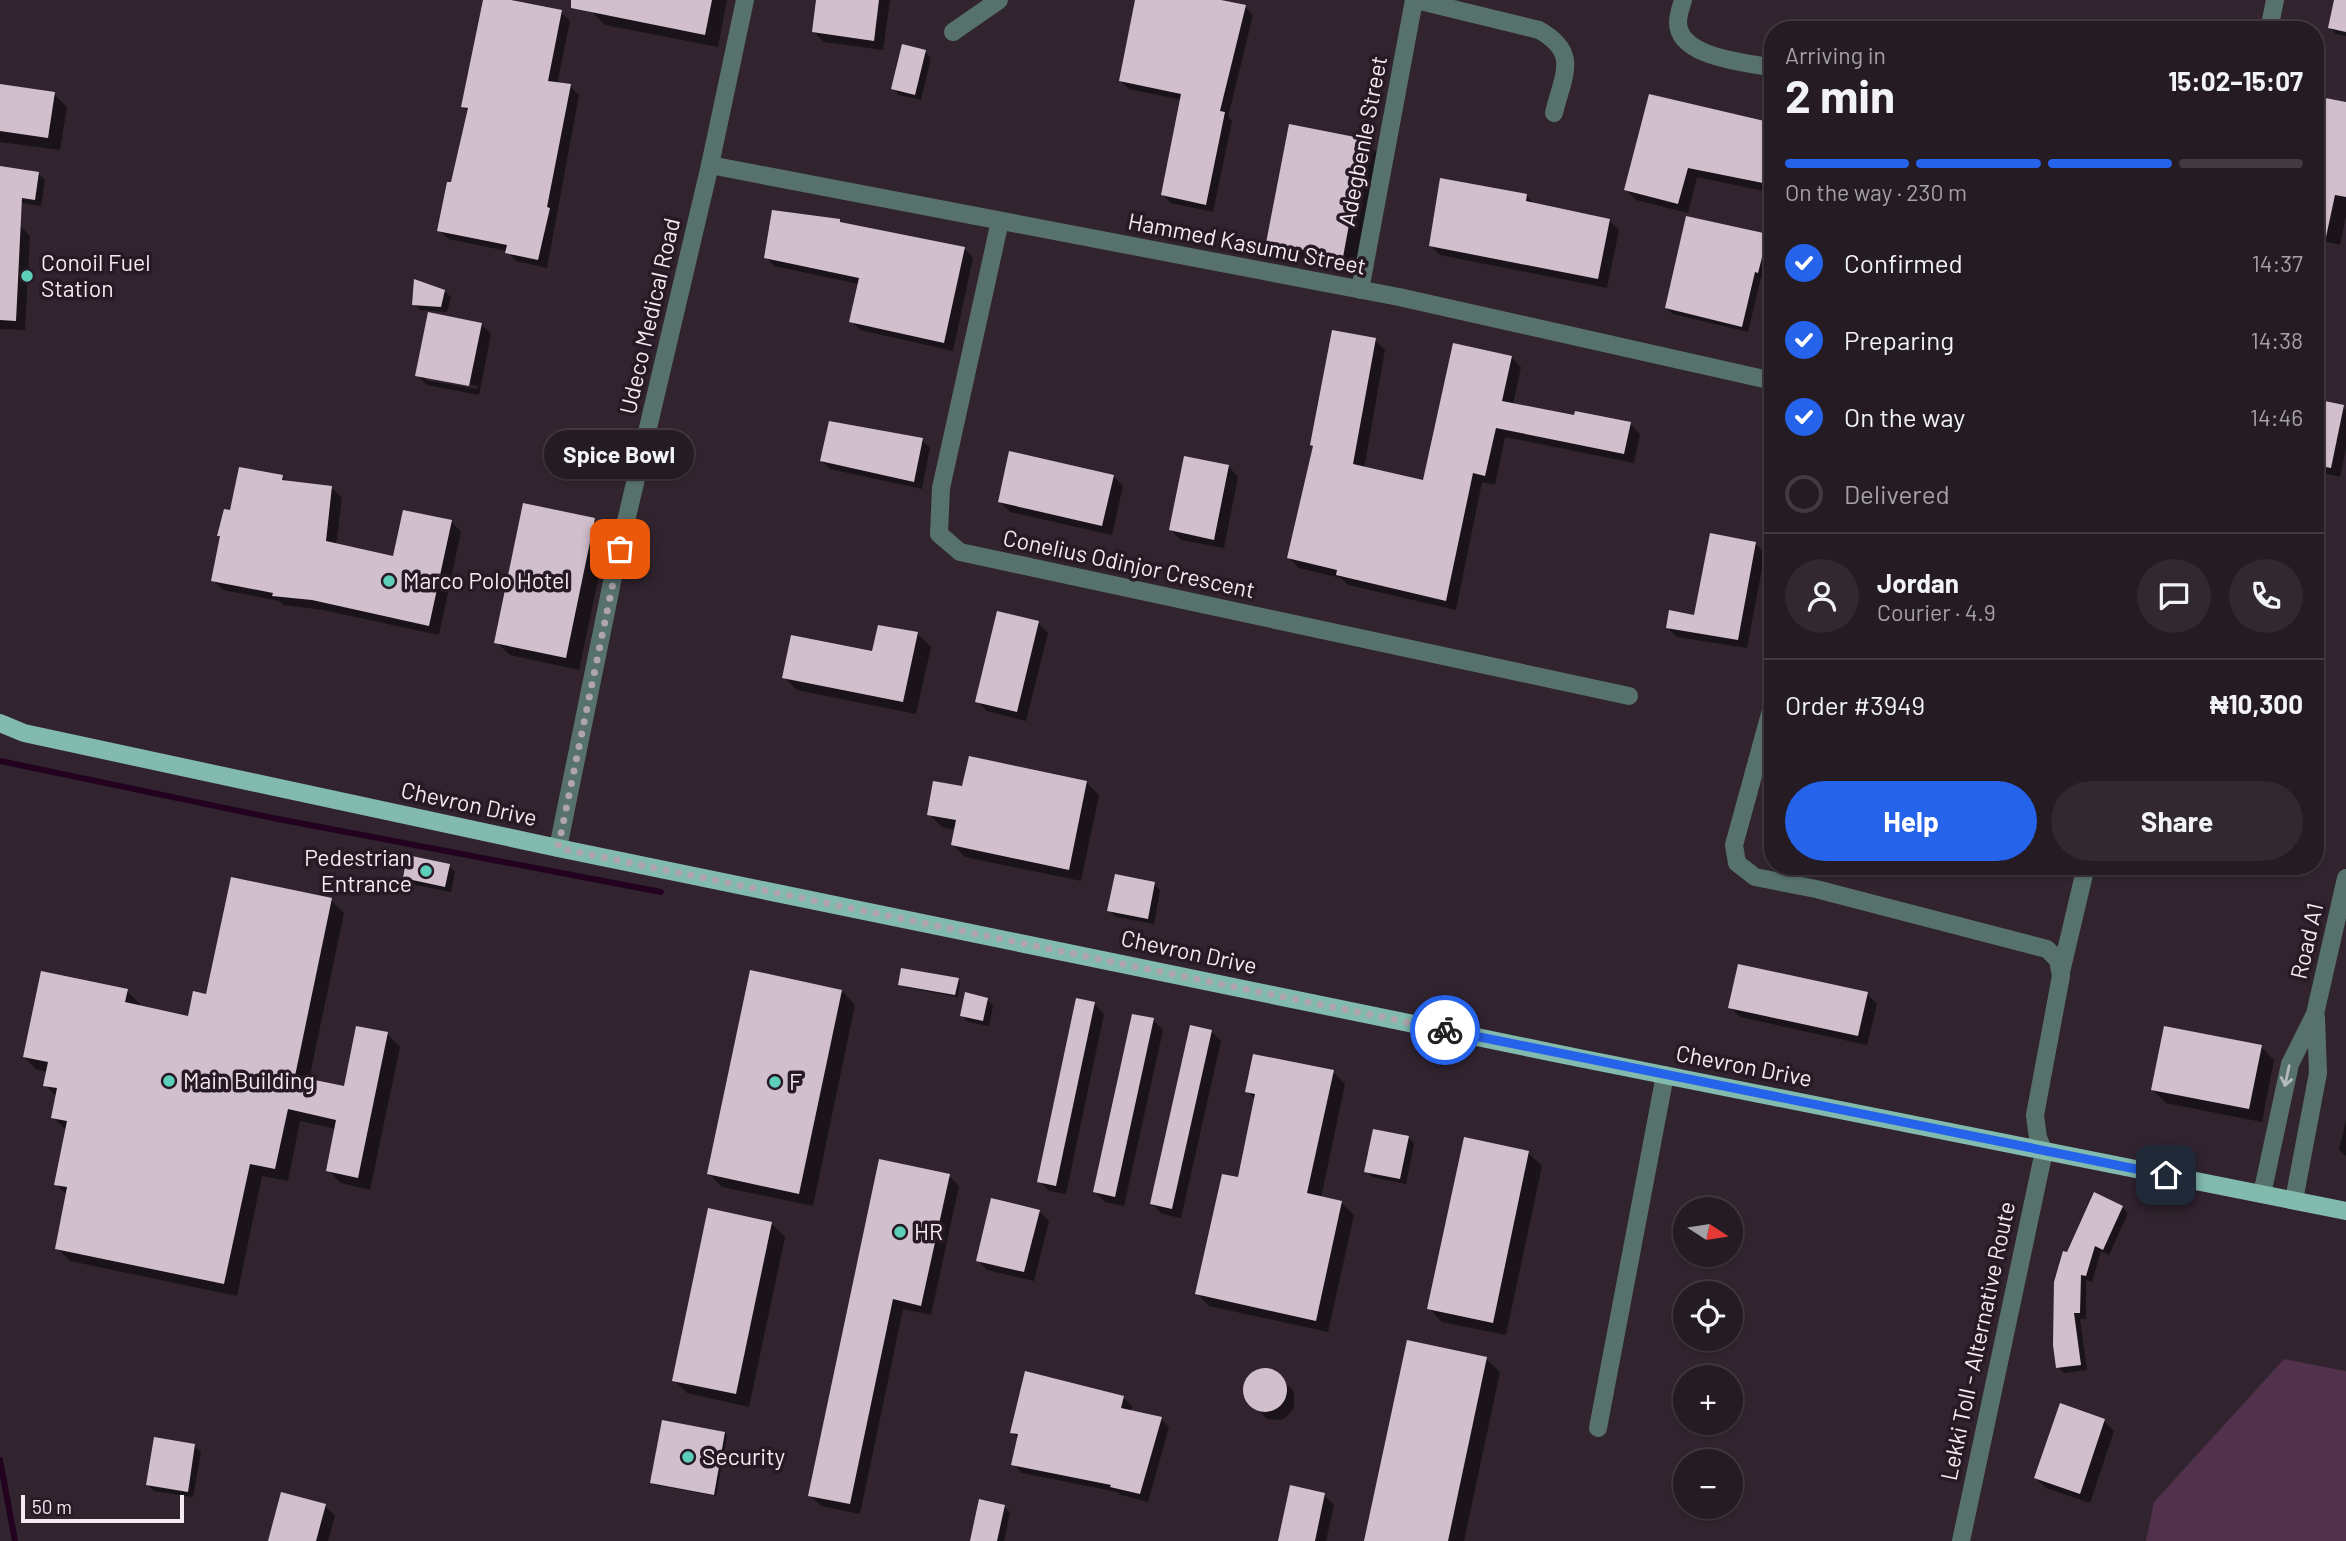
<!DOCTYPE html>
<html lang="en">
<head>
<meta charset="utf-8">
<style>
	:root { --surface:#251b23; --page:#312830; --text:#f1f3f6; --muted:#a3a1a6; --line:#423941; --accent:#2563eb }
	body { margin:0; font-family:Barlow,sans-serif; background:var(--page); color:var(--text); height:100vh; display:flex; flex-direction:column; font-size:26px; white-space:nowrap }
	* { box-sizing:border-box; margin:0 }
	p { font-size:23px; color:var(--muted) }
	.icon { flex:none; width:38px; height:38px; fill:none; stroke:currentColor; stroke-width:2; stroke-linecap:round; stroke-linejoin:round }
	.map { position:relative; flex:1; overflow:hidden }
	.drawer { position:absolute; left:1764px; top:21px; width:560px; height:854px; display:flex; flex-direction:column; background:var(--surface); border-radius:28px; box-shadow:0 2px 5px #0004,0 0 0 2px var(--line) }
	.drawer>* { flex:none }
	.needle { width:46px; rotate:102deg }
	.controls { position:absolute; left:1673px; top:1197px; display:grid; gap:14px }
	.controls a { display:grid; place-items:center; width:70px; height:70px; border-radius:50%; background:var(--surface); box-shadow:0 2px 5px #0004,0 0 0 2px var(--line); font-size:35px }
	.scale { position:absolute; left:21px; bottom:18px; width:163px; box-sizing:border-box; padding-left:7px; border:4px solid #f4eaf2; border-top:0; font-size:19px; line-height:24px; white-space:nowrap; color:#f4eaf2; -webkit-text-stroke:5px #271a25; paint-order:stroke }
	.pin { position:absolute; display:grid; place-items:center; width:60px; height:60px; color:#fff; margin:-30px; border-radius:14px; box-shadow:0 4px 10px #0006 }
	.courier { position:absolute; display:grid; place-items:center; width:70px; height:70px; margin:-35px; border:5px solid #2563eb; border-radius:50%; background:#fff; color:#222; box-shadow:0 2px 9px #0007 }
	.bubble { position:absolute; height:49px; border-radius:24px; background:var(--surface); box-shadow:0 2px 5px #0004,0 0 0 2px var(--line); font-size:23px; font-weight:700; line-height:49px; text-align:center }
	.head em { font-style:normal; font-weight:700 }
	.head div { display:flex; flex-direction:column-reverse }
	.head { display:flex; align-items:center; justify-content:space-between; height:119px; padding:0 21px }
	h1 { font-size:46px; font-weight:700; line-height:52px }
	.bar { display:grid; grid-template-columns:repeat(4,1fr); gap:10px 7px; align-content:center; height:84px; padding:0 21px }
	.bar i { height:9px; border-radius:5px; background:var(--line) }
	.bar .current { background:var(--accent) }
	.bar p { grid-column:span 4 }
	.line { display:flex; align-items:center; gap:18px; padding:0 21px; border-top:2px solid var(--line) }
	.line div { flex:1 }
	.round { display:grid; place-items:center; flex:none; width:74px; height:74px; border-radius:37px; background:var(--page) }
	ol { padding:0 21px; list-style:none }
	li { display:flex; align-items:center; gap:21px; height:77px }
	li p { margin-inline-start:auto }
	li .icon { padding:7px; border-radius:50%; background:var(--accent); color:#fff; stroke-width:4 }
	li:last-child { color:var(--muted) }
	li i { width:38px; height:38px; border:4px solid var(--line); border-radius:50% }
	.action { display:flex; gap:14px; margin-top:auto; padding:14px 21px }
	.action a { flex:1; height:80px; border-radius:42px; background:var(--accent); color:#fff; font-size:28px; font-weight:700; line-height:80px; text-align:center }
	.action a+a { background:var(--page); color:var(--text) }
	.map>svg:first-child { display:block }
	.green { fill:#51314c }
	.shadow { fill:#0007; fill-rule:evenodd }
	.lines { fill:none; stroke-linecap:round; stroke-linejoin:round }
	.stream { stroke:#22021f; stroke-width:6 }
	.building { fill:#d2bfce }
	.minor { stroke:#57716b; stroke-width:18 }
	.major { stroke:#82baae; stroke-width:18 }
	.oneway { stroke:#b5babc }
	.done { stroke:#b0a5ae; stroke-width:7; stroke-dasharray:0 12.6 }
	.route { stroke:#2563eb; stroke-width:9 }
	.poi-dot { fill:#5dceb9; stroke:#271a25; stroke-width:2.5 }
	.labels { text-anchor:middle; stroke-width:7; stroke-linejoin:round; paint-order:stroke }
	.street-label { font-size:23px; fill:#f4eaf2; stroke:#271a25 }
	.poi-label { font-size:23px; fill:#f4eaf2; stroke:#271a25; text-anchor:start }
</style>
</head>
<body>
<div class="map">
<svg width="2346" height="1541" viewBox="0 0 2346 1541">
	<rect width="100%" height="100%" fill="#31242f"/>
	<path class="green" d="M2284 1359 2346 1371V1541H2146L2154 1502Z"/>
	<g class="shadow">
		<path d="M485 0H502L561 12 570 21 557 84 570 86 579 95 547 268 516 261 507 251 448 239 439 230 469 112 463 106Z"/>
		<path d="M594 0H727L718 47 605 25 592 12Z"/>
		<path d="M819 0H890L883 50 824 42 814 32Z"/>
		<path d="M1136 0H1212L1245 7 1253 15 1228 117 1232 121 1213 212 1171 203 1163 195 1183 100 1129 89 1120 80Z"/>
		<path d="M2336 0H2346V36L2336 34 2330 28Z"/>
		<path d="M925 52 931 58 921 100 899 95 893 88Z"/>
		<path d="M0 86 54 94 67 107 60 150 0 142Z"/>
		<path d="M2346 104V216L2340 245 2315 239Z"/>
		<path d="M1773 125V193L1697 177 1688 213 1636 200 1626 190Z"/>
		<path d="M1365 141 1378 154 1356 269 1282 255 1268 242Z"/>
		<path d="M0 168 39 174 45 180 41 206 0 199Z"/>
		<path d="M1527 196 1535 205 1609 220 1619 230 1607 288 1440 255 1430 245Z"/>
		<path d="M839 221 842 224 965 249 973 258 953 351 860 330 851 321 859 284 774 266 766 257Z"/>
		<path d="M0 225 20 226 30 236 25 330 0 329Z"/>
		<path d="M1767 236 1773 243 1764 278 1761 277 1748 332 1673 314 1666 308Z"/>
		<path d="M444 291 451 297 447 312 420 310 414 304Z"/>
		<path d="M481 324 491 334 479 395 427 385 417 375ZM426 376 478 386 477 389 426 380Z"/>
		<path d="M1375 340 1385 350 1364 469 1425 483 1511 357 1521 367 1513 405 1575 417 1630 424 1640 434 1634 463 1505 437 1495 485 1482 482 1456 610 1348 585 1341 578 1299 568 1289 558Z"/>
		<path d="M2315 401 2343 406 2346 410V449L2340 477 2315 471Z"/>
		<path d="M922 440 930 448 922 489 830 469 822 461Z"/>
		<path d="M1229 467 1238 477 1224 548 1181 540 1171 530Z"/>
		<path d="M1113 476 1123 486 1112 535 1010 512 1000 502Z"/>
		<path d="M282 477 287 482 332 488 342 498 336 545 394 558 452 522 461 532 439 635 323 610 284 605 280 601 223 590 213 580 222 538 219 535 232 513Z"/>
		<path d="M595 520 608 533 579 670 510 655 496 642Z"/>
		<path d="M1755 543 1765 553 1747 648 1677 637 1668 628 1696 617Z"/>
		<path d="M1038 623 1048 633 1026 721 987 711 977 701Z"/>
		<path d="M917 633 931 647 916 714 797 690 784 677 874 653Z"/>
		<path d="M1087 783 1099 795 1081 881 965 857 953 845 956 830 942 827 929 814Z"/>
		<path d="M449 866 455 872 451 892 411 884 405 877Z"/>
		<path d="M1154 884 1160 890 1154 924 1116 917 1109 911Z"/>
		<path d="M331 900 344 913 309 1080 345 1088 387 1034 400 1047 370 1190 341 1183 328 1170 336 1129 300 1121 288 1181 262 1176 237 1296 70 1261 57 1248 68 1196 56 1184 67 1131 53 1117 57 1097 45 1085 48 1072 37 1070 24 1057 127 991 140 1004 139 1007 189 1018 208 996Z"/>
		<path d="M958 979 960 982 958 997 903 987 900 985Z"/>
		<path d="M842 991 855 1005 813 1206 722 1187 709 1174Z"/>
		<path d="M1867 994 1877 1004 1867 1045 1740 1017 1730 1007Z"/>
		<path d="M987 999 993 1006 989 1026 968 1022 962 1016Z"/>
		<path d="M1094 1004 1104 1014 1066 1194 1049 1191 1039 1181Z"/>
		<path d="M1153 1020 1163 1030 1124 1206 1105 1202 1095 1192Z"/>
		<path d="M1211 1031 1221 1041 1181 1218 1162 1214 1152 1204Z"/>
		<path d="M2261 1047 2274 1060 2262 1122 2166 1103 2153 1090Z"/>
		<path d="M1333 1072 1345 1084 1321 1198 1341 1202 1354 1215 1328 1332 1209 1306 1197 1293 1239 1179 1255 1099 1247 1091Z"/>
		<path d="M2346 1120V1156L2339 1150Z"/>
		<path d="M1408 1137 1414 1143 1406 1184 1372 1177 1366 1171Z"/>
		<path d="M1528 1153 1542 1166 1506 1335 1442 1322 1429 1308Z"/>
		<path d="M880 1161 949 1176 959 1186 931 1315 903 1309 860 1514 821 1506 810 1495Z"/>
		<path d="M2122 1207 2128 1213 2109 1255 2101 1251 2092 1282 2086 1280V1319H2080L2087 1370 2064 1373 2058 1367 2068 1254Z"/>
		<path d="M1039 1211 1049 1221 1034 1281 987 1270 978 1260Z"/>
		<path d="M771 1223 785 1237 749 1407 687 1393 674 1380Z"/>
		<path d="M1486 1359 1500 1372 1464 1541H1366Z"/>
		<path d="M1257 1371H1270L1292 1389 1294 1395V1408L1285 1418 1280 1420 1267 1419 1247 1398 1245 1386 1252 1374Z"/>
		<path d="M1123 1397 1132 1406 1130 1412 1161 1419 1169 1427 1148 1502 1121 1495 1117 1492 1022 1473 1013 1464 1019 1439 1012 1432Z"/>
		<path d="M2104 1421 2114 1431 2090 1503 2046 1488 2036 1478Z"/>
		<path d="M725 1433 727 1436 716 1496 655 1485 652 1482Z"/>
		<path d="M194 1446 201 1452 193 1497 154 1491 148 1484Z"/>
		<path d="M1324 1495 1334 1505 1326 1541H1280Z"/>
		<path d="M325 1506 335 1516 328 1541H270Z"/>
		<path d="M1004 1506 1010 1513 1004 1541H972Z"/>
	</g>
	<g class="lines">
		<g class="stream">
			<path d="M0 761 273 818 661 892"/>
			<path d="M0 1460 15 1541"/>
		</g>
	</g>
	<g class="building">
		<path d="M483 0H511L562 10 548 81 571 84 547 207 550 208 538 260 505 253 507 245 437 231 447 182H451L468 108 461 107Z"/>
		<path d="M571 0H712L705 35 571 8Z"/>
		<path d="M816 0H879L874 41 812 32Z"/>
		<path d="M1135 0H1221L1246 5 1220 111 1225 112 1206 205 1161 195 1181 94 1119 81Z"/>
		<path d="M2334 0H2346V32L2328 28Z"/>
		<path d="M902 44 926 50 915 95 891 89Z"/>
		<path d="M0 84 55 92 48 138 0 131Z"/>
		<path d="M1649 94 1773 123V185L1688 168 1678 204 1624 190Z"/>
		<path d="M2315 96 2346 102V197L2335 195 2323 251 2315 250Z"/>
		<path d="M1289 124 1365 139 1343 257 1266 243Z"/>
		<path d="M0 166 39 172 35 200 22 198 16 321 0 320Z"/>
		<path d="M1440 178 1527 194 1526 201 1610 219 1598 279 1429 246Z"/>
		<path d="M772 210 840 219V222L965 247 944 343 849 322 859 278 764 258Z"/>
		<path d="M1686 216 1768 234 1758 273 1755 272 1742 327 1665 308Z"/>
		<path d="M414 279 445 290 441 307 412 305Z"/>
		<path d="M428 312 482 323 469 386 415 376Z"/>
		<path d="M1332 330 1376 338 1353 464 1423 480 1453 343 1512 356 1502 401 1574 415 1575 411 1631 422 1624 454 1496 428 1485 476 1473 473 1446 601 1336 575 1337 570 1287 558 1313 446 1310 445Z"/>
		<path d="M2315 399 2344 405 2331 468 2315 465Z"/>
		<path d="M829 421 923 438 914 482 820 461Z"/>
		<path d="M1009 451 1114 475 1102 526 998 502Z"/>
		<path d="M1184 456 1229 465 1214 540 1169 530Z"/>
		<path d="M239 467 283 475 282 480 332 486 326 541 393 556 403 510 452 520 429 626 312 600 272 596 273 593 211 581 220 536H217L224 509 230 510Z"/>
		<path d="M523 503 595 518 566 658 494 643Z"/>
		<path d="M1710 533 1756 542 1738 640 1666 628 1669 610 1694 615Z"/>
		<path d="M997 611 1039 621 1017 712 975 702Z"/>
		<path d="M878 625 918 632 903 702 782 678 791 635 872 651Z"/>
		<path d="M969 756 1087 781 1069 870 951 845 956 820 927 815 933 781 962 786Z"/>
		<path d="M407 855 450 864 445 887 403 878Z"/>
		<path d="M1115 874 1155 882 1148 919 1107 911Z"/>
		<path d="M231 877 332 898 295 1076 344 1086 356 1026 388 1032 358 1178 326 1171 336 1120 288 1109 275 1169 250 1164 224 1284 55 1249 67 1187 54 1185 67 1121 51 1118 57 1088 43 1086 48 1062 23 1057 41 971 128 989 125 1002 188 1016 193 991 206 994Z"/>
		<path d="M1738 964 1868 992 1858 1036 1728 1008Z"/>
		<path d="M901 968 959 978 955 995 898 985Z"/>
		<path d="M750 970 842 990 799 1194 707 1174Z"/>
		<path d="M965 992 988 998 983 1021 960 1016Z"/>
		<path d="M1076 998 1095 1002 1056 1186 1037 1182Z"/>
		<path d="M1132 1014 1154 1018 1115 1197 1093 1192Z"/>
		<path d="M1190 1025 1212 1030 1172 1209 1150 1204Z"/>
		<path d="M2164 1026 2262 1045 2249 1109 2151 1090Z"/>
		<path d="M1253 1054 1334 1070 1307 1193 1342 1201 1316 1321 1195 1294 1222 1174 1238 1177 1255 1094 1245 1092Z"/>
		<path d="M1373 1129 1409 1136 1400 1179 1364 1172Z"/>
		<path d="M1464 1137 1529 1151 1493 1323 1427 1309Z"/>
		<path d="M879 1159 950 1174 921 1306 893 1299 850 1504 808 1496Z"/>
		<path d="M2094 1192 2123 1206 2103 1250 2095 1246 2086 1276 2081 1275 2080 1313H2074L2081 1365 2056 1368 2053 1345 2054 1282 2063 1251 2067 1252Z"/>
		<path d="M991 1198 1040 1210 1024 1272 976 1261Z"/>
		<path d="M708 1208 772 1222 736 1394 672 1381Z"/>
		<path d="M1407 1340 1487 1357 1448 1541H1364Z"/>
		<circle cx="1265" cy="1390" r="22"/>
		<path d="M1025 1371 1124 1396 1121 1408 1162 1417 1140 1494 1110 1487 1111 1485 1011 1465 1018 1434 1010 1433Z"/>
		<path d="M2060 1403 2105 1419 2080 1494 2034 1478Z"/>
		<path d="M662 1420 725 1432 714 1495 650 1483Z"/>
		<path d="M154 1437 195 1444 188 1492 146 1485Z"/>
		<path d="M1290 1485 1325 1493 1315 1541H1278Z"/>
		<path d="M281 1492 326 1504 316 1541H268Z"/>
		<path d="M979 1499 1005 1505 997 1541H970Z"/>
	</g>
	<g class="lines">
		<g class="minor">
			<path d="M1416 0 1539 30C1580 53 1563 75 1554 113"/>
			<path d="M1683 0C1681 7 1678 15 1678 22 1678 58 1746 62 1773 68"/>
			<path d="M2269 30 2275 0"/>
			<path d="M953 32 999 0"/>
			<path d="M710 165 1399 297 1773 381"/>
			<path d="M1000 221 941 488 939 534 960 552 1629 696"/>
			<path d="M1360 290 1414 0"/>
			<path d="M1773 703 1734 845 1737 863 1755 877 1816 889 2047 949 2058 960 2061 976 2035 1115 2038 1138 2044 1151 1961 1541"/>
			<path d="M558 848 614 572 710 165 745 0"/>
			<path d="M2061 972 2086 866"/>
			<path d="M2262 1194 2290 1064 2315 1014 2346 878"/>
			<path d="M2294 1200 2318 1073 2316 1017"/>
			<path d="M1598 1428 1665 1075"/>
		</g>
		<path class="major" d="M0 723 24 733 558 848 1579 1058 2346 1211"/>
	</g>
	<defs><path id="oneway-shaft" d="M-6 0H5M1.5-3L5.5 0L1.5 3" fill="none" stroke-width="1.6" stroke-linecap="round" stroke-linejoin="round" transform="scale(1.75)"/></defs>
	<use class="oneway" href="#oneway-shaft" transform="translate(2287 1076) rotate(102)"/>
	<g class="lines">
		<path class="done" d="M620 549 558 848 1445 1030"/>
		<path class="route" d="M1445 1030 2166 1175"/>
	</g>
	<g class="poi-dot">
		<circle cx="27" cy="276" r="7"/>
		<circle cx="389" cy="581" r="7"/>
		<circle cx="426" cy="871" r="7"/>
		<circle cx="169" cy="1081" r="7"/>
		<circle cx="775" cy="1082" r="7"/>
		<circle cx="900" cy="1232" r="7"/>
		<circle cx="688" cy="1457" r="7"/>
	</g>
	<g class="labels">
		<g class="street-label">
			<text transform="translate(1363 141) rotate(-79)" y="8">Adegbenle Street</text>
			<text transform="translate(1247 244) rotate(11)" y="8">Hammed Kasumu Street</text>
			<text transform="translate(650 316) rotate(-77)" y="8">Udeco Medical Road</text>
			<text transform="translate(1129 564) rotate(12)" y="8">Conelius Odinjor Crescent</text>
			<text transform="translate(469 804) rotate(12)" y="8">Chevron Drive</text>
			<text transform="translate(2307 941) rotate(-77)" y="8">Road A1</text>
			<text transform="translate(1189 952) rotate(12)" y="8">Chevron Drive</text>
			<text transform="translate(1744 1066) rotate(11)" y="8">Chevron Drive</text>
			<text transform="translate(1978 1341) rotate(-78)" y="8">Lekki Toll - Alternative Route</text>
		</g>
		<g class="poi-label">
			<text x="41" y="271">Conoil Fuel<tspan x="41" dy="26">Station</tspan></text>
			<text x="403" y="589">Marco Polo Hotel</text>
			<text x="412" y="866" text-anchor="end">Pedestrian<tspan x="412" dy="26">Entrance</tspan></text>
			<text x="183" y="1089">Main Building</text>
			<text x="789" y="1090">F</text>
			<text x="914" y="1240">HR</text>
			<text x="702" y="1465">Security</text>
		</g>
	</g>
</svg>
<div class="controls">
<a><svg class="needle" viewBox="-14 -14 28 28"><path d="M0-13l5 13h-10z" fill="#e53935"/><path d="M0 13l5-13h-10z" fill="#a3a1a6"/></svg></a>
<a><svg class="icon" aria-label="locate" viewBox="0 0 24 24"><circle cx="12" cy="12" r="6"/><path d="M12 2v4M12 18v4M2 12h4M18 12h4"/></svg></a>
<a>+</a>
<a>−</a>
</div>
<div class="scale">50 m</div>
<div class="pin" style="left:620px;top:549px;background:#ea580c"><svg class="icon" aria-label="bag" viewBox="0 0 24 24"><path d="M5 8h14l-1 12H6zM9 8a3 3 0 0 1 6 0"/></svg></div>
<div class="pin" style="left:2166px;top:1175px;background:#1f2937"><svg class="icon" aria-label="home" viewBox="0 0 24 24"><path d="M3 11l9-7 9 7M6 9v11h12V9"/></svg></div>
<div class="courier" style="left:1445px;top:1030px"><svg class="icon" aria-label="bike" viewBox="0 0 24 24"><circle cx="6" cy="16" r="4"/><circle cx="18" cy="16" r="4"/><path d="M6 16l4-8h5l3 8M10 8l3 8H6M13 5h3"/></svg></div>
<div class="bubble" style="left:544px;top:430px;width:150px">Spice Bowl</div>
<section class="drawer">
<div class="head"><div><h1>2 min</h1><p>Arriving in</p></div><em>15:02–15:07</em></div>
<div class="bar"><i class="current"></i><i class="current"></i><i class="current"></i><i></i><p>On the way · 230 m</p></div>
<ol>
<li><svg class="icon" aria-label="check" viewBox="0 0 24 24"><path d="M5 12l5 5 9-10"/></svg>Confirmed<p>14:37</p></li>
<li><svg class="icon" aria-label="check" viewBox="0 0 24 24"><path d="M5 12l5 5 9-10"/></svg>Preparing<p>14:38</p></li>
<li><svg class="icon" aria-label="check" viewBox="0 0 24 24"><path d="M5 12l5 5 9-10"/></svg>On the way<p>14:46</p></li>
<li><i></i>Delivered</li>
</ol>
<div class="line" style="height:126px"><a class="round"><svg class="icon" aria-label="person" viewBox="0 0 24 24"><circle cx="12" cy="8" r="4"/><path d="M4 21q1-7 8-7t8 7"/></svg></a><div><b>Jordan</b><p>Courier · 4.9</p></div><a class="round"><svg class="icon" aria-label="chat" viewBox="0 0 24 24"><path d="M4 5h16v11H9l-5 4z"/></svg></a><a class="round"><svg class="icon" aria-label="phone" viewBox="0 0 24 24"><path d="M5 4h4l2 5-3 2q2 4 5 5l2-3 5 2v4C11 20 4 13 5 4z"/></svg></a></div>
<div class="line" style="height:91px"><div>Order #3949</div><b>₦10,300</b></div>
<div class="action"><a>Help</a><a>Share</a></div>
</section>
</div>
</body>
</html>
